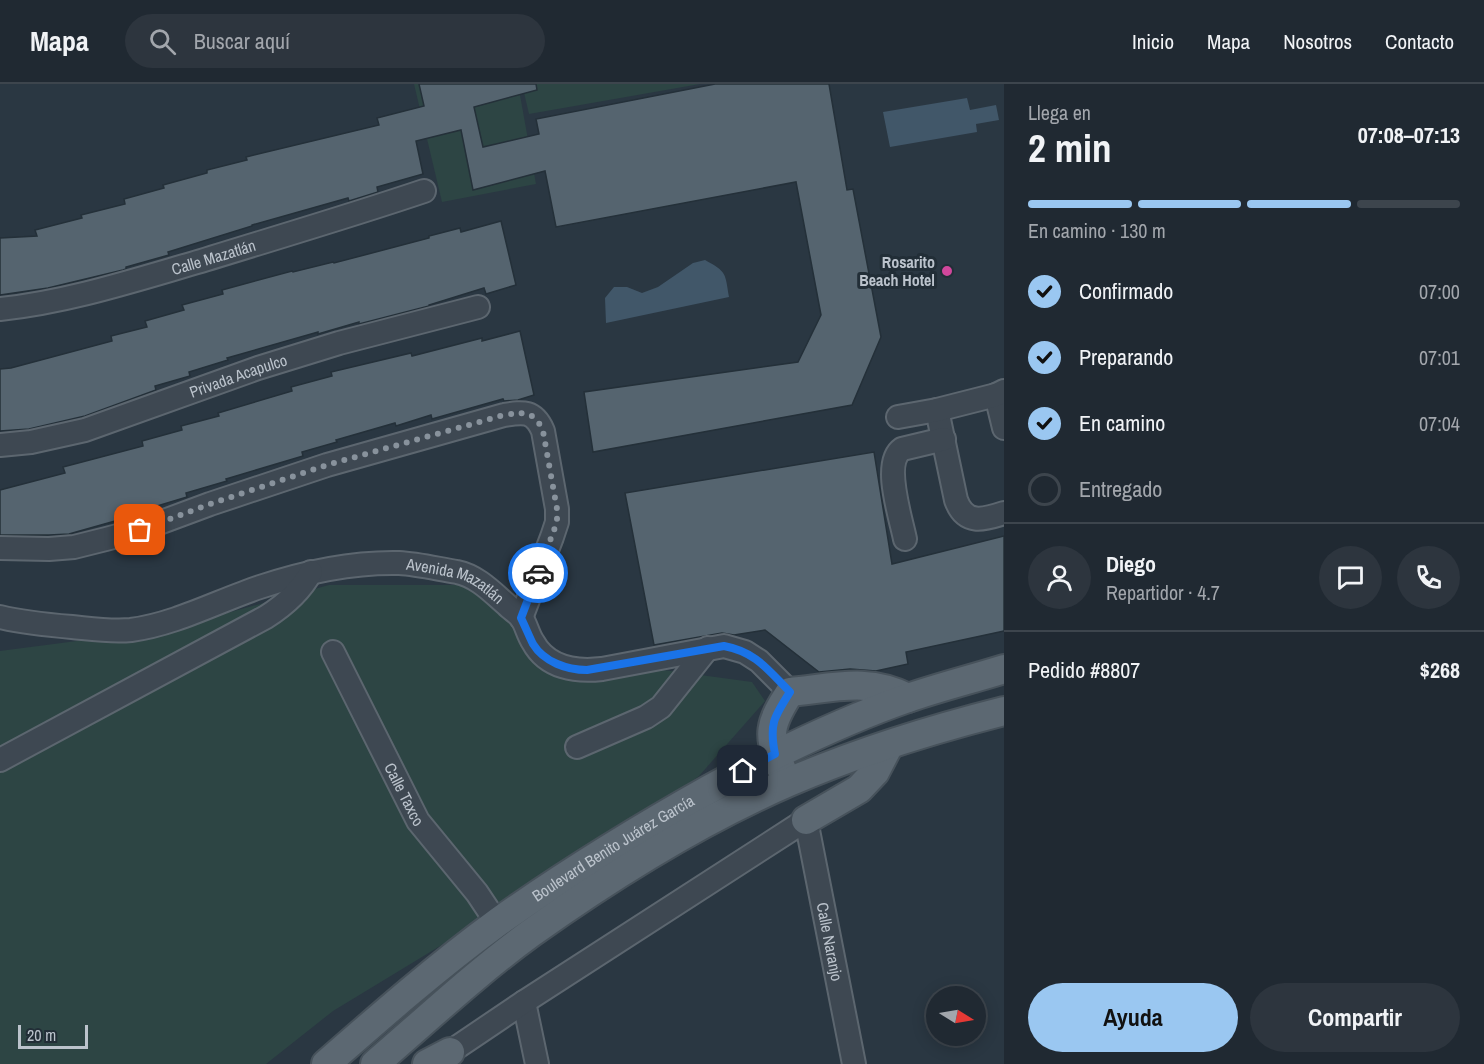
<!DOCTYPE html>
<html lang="es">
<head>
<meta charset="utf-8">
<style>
	:root { --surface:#202932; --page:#2d353e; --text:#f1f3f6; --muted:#a2a6ac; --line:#3d454d; --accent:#9ac7f1 }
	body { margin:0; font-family:"Archivo Narrow",sans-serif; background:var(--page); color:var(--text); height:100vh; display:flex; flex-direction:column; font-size:22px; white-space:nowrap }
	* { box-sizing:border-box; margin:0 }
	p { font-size:20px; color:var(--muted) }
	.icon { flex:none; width:33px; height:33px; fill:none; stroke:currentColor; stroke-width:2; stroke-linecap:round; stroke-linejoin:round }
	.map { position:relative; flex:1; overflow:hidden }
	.panel { display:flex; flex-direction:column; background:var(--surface); width:480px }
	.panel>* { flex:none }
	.needle { width:39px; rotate:101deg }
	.buttons { position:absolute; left:926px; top:902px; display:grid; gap:12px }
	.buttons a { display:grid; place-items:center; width:60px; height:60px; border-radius:50%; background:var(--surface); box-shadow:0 3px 15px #0003,0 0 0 2px var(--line); font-size:30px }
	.scale { position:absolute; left:18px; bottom:15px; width:70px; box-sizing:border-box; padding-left:6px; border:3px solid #bbc3cc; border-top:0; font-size:16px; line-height:21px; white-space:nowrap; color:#bbc3cc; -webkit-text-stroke:4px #222e37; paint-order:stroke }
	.pin { position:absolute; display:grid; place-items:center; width:51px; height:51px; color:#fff; margin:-26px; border-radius:12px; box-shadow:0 3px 9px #0006 }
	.courier { position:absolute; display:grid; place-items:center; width:60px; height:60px; margin:-30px; border:4px solid #1a73e8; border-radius:50%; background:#fff; color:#222; box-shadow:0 2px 8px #0007 }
	.summary em { font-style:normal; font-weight:800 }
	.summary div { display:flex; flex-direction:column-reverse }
	.summary { display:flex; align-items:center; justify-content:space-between; height:102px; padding:0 24px }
	h1 { font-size:39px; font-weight:800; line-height:45px }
	.bar { display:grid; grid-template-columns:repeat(4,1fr); gap:9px 6px; align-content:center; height:72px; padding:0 24px }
	.bar i { height:8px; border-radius:4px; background:var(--line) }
	.bar .current { background:var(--accent) }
	.bar p { grid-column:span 4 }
	.line { display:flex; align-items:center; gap:15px; padding:0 24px; border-top:2px solid var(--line) }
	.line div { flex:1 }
	.round { display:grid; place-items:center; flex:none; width:63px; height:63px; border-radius:32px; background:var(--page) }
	ol { padding:0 24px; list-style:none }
	li { display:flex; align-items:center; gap:18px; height:66px }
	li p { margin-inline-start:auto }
	li .icon { padding:6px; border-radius:50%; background:var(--accent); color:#111; stroke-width:4 }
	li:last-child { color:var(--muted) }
	li i { width:33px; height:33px; border:3px solid var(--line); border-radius:50% }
	.action { display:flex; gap:12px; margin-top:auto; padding:12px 24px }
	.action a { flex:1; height:69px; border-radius:36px; background:var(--accent); color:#111; font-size:24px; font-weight:800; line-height:69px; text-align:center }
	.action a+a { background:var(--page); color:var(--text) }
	header { display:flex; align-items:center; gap:36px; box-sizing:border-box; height:84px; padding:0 30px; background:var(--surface); border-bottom:2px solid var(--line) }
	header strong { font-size:28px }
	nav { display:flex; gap:33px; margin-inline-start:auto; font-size:21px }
	.search { width:420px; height:54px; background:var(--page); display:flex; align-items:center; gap:15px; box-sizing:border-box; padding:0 21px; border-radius:33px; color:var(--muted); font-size:22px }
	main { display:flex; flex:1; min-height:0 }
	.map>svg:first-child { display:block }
	.green { fill:#2d4544 }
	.water { fill:#415769 }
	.building { fill:#55646f; stroke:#243039; stroke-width:1.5 }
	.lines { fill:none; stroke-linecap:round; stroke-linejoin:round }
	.minor-casing { stroke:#5c666f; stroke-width:26 }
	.major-casing { stroke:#47525b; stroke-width:32 }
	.minor { stroke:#3e4852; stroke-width:22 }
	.major { stroke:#5c6872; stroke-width:28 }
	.done { stroke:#88929c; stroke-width:6; stroke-dasharray:0 10.8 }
	.route { stroke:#1a73e8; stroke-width:8 }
	.hotel-dot { fill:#d1479c; stroke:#222e37; stroke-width:2 }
	.labels { text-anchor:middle; stroke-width:6; stroke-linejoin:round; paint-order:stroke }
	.street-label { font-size:16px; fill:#bbc3cc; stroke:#222e37 }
	.poi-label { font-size:16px; font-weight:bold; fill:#bbc3cc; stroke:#222e37; text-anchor:end }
</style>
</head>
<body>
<header>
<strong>Mapa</strong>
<div class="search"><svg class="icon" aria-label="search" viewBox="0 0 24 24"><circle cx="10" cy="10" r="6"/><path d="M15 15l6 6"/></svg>Buscar aquí</div>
<nav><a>Inicio</a><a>Mapa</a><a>Nosotros</a><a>Contacto</a></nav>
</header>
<main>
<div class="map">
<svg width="1004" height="980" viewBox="0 0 1004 980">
	<rect width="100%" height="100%" fill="#2a3742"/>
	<g class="green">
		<path d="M414 0H518L536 100 442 118Z"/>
		<path d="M522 0H700L529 30Z"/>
		<path d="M329 501H462L520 521 538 569 752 598 765 617 699 692 611 758 333 927 266 980H0V567L169 545Z"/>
	</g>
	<g class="water">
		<path d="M967 14 970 26 996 21 999 36 976 40 977 48 890 63 883 28Z"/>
		<path d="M705 176C727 188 725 189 729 213L606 239 605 214 614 203H627L642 209 658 203 693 179Z"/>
	</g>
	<g class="building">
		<path d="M419 0H536L537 6 474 23 483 63 539 50 536 35 715 0H829L847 106 853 105 881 253 852 321 593 368 584 308 798 278 821 231 796 98 556 143 545 87 473 106 461 46 416 57 423 90 377 103 378 108 349 117 348 114 252 141V142L168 168 169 171 126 183V185L123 186 48 204 0 211V154L37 152 35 146 82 134 81 131 125 120 124 115 164 104 163 101 207 89V86L247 76 246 73 379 41 377 34 424 22Z"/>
		<path d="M501 137 516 201 486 210 484 204 429 221V222L359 240V238L318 250V248L227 274 228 276 189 288 190 292 155 302 156 306 85 332 29 345 0 347V285L11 284 112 257 111 252 147 243 145 237 184 226 182 221 223 210 222 206 292 187 293 188 333 178 334 179 429 154V152L460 144 461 148Z"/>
		<path d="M520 247 534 311 518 316 504 317 503 315 432 335 431 331 396 342 395 339 336 356 337 358 302 368 303 372 226 395 227 397 186 409 187 413 147 425V428L69 450 49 451H0V406L65 389 63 383 143 362 142 357 182 346 181 342 219 332 218 329 292 307 291 303 332 292 331 288 411 269 412 272 482 254V257Z"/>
		<path d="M874 368 892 480 1004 452V547L906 568 908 580 876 587 850 585 819 588 765 546 734 551 722 549 654 561 625 409Z"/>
	</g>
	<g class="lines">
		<defs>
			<g id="minor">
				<path id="s1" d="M0 225C68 218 135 196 201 177 275 154 350 132 424 107"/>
				<path d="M996 311 1004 344"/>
				<path d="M937 326 956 416C965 441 983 436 1004 429"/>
				<path d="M898 333 937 326 996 311 1004 307"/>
				<path id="s2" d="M0 361 31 358 85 346 258 284 339 259 478 223"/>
				<path d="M905 455C901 434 882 379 902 365L944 355"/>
				<path d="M0 464 49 465 74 463 106 455 140 446 210 420 327 381 504 331C523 328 534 326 543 347L557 425V438L552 453 521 534"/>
				<path id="s3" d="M0 533C24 539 48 541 72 543 92 545 111 548 131 546 176 540 218 517 260 503 305 488 352 478 399 479 418 480 438 485 457 488 477 492 492 508 507 521 511 525 517 529 521 533 526 540 528 551 533 558 547 584 576 588 602 585L724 562 745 568 759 577 790 608"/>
				<path id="s4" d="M333 568 418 737 477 809 497 839"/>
				<path d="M577 663 646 633 661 623 708 564"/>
				<path d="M0 676 266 533C285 521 300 508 311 488"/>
				<path d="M524 918 537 980"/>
				<path id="s5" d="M450 968 524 918 806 736 854 980"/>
			</g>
			<g id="major">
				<path d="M782 686C766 651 770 639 790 608 833 604 868 593 908 614"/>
				<path d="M806 736 859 705 875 688 889 661"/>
				<path id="s6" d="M326 980C382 931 438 882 498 838 566 790 637 746 710 705 774 670 839 638 908 614 940 603 972 595 1004 585"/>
				<path d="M375 980C426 936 476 889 531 849 611 792 699 737 789 698 856 669 933 645 1004 627"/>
				<path d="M427 980 450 968"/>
			</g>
		</defs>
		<use href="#minor" class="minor-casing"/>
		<use href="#major" class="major-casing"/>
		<use href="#minor" class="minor"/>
		<use href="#major" class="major"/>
	</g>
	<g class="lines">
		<path class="done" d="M140 446 210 420 327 381 504 331C523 328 534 326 543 347L557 425V438L538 489"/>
		<path class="route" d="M538 489 521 534C525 542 529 552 533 560 544 578 567 586 587 586L724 562C756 568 768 586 790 608 774 633 769 640 775 670L743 687"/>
	</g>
	<circle class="hotel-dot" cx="947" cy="187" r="6"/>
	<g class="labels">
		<g class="street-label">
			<text dy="6" stroke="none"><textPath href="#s1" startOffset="220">Calle Mazatlán</textPath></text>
			<text dy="6" stroke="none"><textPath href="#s2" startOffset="249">Privada Acapulco</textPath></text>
			<text dy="6" stroke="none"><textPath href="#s3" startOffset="470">Avenida Mazatlán</textPath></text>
			<text dy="6" stroke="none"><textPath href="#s4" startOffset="159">Calle Taxco</textPath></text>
			<text dy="6" stroke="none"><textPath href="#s6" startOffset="360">Boulevard Benito Juárez García</textPath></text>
			<text dy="6" stroke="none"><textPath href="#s5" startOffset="549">Calle Naranjo</textPath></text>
		</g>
		<g class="poi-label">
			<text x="935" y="184">Rosarito<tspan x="935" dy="18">Beach Hotel</tspan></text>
		</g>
	</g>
</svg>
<div class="buttons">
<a><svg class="needle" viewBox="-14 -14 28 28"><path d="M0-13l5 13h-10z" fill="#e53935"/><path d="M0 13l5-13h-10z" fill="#a2a6ac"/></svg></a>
</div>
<div class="scale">20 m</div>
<div class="pin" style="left:140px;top:446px;background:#ea580c"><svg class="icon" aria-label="bag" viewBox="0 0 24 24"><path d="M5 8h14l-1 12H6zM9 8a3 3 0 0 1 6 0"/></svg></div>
<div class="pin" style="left:743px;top:687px;background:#1f2937"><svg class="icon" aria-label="home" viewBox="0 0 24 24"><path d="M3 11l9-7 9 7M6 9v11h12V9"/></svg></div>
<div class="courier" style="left:538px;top:489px"><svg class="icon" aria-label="car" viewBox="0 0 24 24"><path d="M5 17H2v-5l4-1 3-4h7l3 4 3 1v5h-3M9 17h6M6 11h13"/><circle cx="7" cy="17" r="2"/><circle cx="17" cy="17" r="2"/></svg></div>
</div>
<section class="panel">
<div class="summary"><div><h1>2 min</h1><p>Llega en</p></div><em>07:08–07:13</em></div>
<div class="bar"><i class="current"></i><i class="current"></i><i class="current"></i><i></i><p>En camino · 130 m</p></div>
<ol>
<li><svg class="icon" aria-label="check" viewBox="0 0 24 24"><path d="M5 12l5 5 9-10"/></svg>Confirmado<p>07:00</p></li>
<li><svg class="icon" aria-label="check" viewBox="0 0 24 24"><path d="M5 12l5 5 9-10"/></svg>Preparando<p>07:01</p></li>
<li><svg class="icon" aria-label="check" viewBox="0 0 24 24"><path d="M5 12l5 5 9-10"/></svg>En camino<p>07:04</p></li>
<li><i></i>Entregado</li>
</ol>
<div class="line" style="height:108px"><a class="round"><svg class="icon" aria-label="person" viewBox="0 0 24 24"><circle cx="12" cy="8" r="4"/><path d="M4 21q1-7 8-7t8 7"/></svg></a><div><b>Diego</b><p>Repartidor · 4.7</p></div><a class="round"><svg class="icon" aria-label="chat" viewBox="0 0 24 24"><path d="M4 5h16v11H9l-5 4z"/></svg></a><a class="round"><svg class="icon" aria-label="phone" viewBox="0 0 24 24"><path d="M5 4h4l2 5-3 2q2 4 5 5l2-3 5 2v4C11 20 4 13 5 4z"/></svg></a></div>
<div class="line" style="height:78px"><div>Pedido #8807</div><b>$268</b></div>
<div class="action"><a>Ayuda</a><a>Compartir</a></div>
</section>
</main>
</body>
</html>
